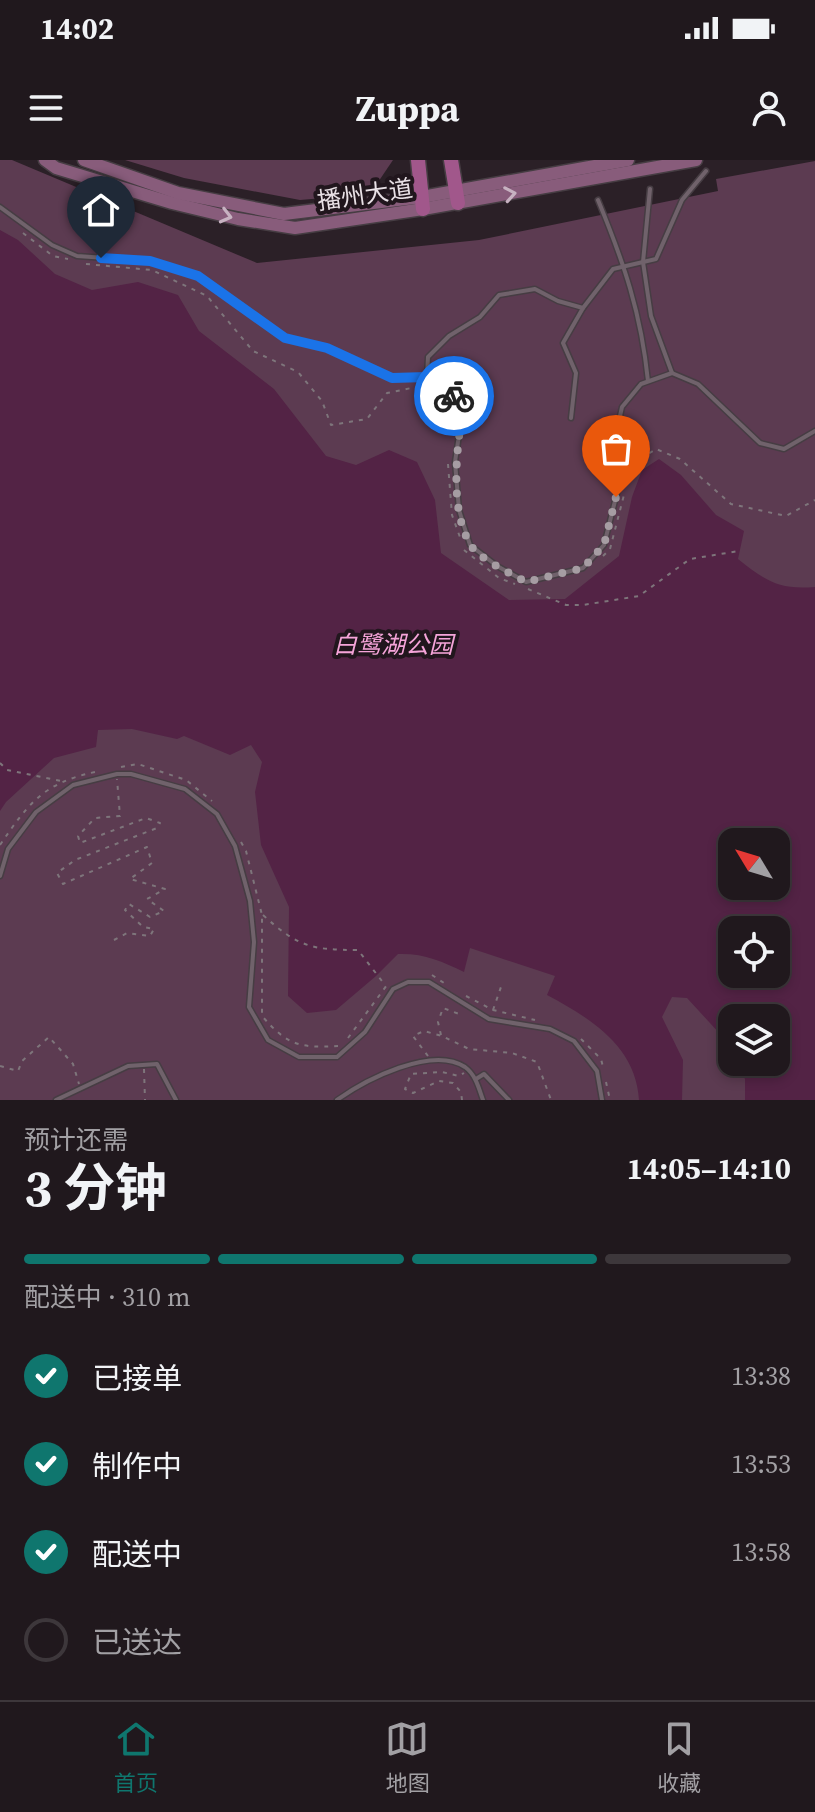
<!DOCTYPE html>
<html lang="zh">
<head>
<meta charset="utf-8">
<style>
	:root { --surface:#20181d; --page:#282126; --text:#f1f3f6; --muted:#a2a0a4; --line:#3d373b; --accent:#0f766e }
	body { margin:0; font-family:"Source Serif 4","Noto Sans SC",serif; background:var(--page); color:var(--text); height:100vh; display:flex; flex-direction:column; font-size:30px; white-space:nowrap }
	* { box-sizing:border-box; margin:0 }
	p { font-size:26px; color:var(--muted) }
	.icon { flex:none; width:44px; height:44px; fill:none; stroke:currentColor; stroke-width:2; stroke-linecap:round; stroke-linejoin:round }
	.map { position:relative; height:940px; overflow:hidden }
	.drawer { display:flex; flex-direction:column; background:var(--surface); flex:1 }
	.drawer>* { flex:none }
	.needle { width:52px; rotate:308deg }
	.fabs { position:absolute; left:718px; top:668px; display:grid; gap:16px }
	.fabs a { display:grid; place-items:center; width:72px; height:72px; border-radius:16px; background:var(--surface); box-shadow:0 4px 12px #0003,0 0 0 2px var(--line); font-size:40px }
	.pin { position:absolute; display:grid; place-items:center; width:68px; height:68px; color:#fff; margin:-82px -34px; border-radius:50% 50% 50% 0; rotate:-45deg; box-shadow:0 0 8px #0007 }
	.pin .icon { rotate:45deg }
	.courier { position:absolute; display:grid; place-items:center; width:80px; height:80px; margin:-40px; border:6px solid #1a73e8; border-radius:50%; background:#fff; color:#222; box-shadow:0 2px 10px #0007 }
	.head em { font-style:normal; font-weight:700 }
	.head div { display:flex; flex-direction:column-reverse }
	.head { display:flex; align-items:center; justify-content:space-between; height:136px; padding:0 24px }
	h1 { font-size:52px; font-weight:700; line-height:60px }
	.bar { display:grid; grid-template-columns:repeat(4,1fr); gap:12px 8px; align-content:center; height:96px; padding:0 24px }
	.bar i { height:10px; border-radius:6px; background:var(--line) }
	.bar .on { background:var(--accent) }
	.bar p { grid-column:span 4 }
	ol { padding:0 24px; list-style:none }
	li { display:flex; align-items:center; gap:24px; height:88px }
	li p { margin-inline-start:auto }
	li .icon { padding:8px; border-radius:50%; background:var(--accent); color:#fff; stroke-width:4 }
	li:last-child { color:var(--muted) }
	li i { width:44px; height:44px; border:4px solid var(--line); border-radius:50% }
	.status { display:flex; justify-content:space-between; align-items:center; height:56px; padding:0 40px; background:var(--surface); direction:ltr }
	.status svg { height:22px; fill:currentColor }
	header { display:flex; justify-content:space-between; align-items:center; height:104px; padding:0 24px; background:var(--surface); font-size:36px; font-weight:700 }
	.dock { display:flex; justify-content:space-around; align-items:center; height:112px; border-top:2px solid var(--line); background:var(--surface); font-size:22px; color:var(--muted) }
	.dock a { display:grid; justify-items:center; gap:4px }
	.dock .on { color:var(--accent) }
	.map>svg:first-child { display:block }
	.green { fill:#5c3b51; fill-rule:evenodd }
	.water { fill:#532345; fill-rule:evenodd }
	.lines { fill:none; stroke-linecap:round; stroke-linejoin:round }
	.lane-casing { stroke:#463d43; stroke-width:7 }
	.secondary-casing { stroke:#463d43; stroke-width:15 }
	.primary-casing { stroke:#463d43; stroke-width:17 }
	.path { stroke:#7e757b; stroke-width:2; stroke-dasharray:4 6; stroke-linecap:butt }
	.lane { stroke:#70626b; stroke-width:4 }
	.secondary { stroke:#885c7b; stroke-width:12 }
	.primary { stroke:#a1578b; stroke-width:14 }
	.oneway { stroke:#c7b2c1 }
	.done { stroke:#a69da3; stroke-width:8; stroke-dasharray:0 14.4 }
	.route { stroke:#1a73e8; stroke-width:10 }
	.labels { text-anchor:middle; stroke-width:8; stroke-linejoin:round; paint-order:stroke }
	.street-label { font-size:24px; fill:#e9e1e6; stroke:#21161d }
	.park-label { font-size:24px; font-style:italic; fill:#f5a4d9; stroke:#21161d }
</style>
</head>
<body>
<div class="status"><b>14:02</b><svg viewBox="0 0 49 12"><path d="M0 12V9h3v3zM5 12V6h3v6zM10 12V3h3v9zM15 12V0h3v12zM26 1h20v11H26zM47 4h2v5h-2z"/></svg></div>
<header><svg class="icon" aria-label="menu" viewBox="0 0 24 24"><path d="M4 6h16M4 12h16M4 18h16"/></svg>Zuppa<svg class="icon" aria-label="person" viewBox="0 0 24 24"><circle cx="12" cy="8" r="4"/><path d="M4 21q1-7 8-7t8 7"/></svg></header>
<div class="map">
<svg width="815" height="940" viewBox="0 0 815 940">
	<rect width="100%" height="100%" fill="#2b2027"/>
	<g class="green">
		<path d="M0 0H12L257 103 479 80 718 31 716 19 815 1V940H0ZM732 682H776V726H732ZM732 770H776V814H732ZM732 858H776V902H732Z"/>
		<path d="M125 0H393L370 34 300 40 184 18Z"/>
	</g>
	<path class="water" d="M0 70 18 80 55 114 92 130 138 122 178 135 199 171 274 229 326 296 356 305 389 290 417 302 435 340 441 393 509 440 565 439 619 396 632 337 642 310 659 299 681 315 716 355 744 371 738 399C766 421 778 430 815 427V940H745V919L735 902H776V858H732V896L721 875 687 838 672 837 662 857 683 900 682 940H639C636 886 590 858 547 835L555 816 470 788 464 812C442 801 423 793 398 794L376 816 336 850 307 853 288 836 289 747 261 685 255 632 262 602 251 585 230 595 184 576 177 579 132 569 98 570 96 587 54 598 6 642 0 651ZM732 682H776V726H732ZM732 770H776V814H732Z"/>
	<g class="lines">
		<defs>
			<g id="lane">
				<path d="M650 29 643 102 651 156 672 213"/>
				<path d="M598 40C624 103 641 153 648 221"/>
				<path d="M0 47 52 85 77 96 150 101 198 116 285 178 327 188 392 218 427 217 446 225 463 248 455 302 459 350 470 385 497 406 526 422 583 408 604 385 622 313 616 274 622 247 641 224 672 213 698 224 760 283 784 289 815 271"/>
				<path d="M583 148 613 109 656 99 682 40 706 11"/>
				<path d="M427 217 428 197 449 176 480 157 499 135 535 129 558 141 583 148 563 183 576 213 571 258"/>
				<path d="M0 716 8 689 36 652 73 625 117 614H131L185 629 217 654 235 686 250 741 254 782 249 847 268 880 299 897H337L365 872 393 829 408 822H429L489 859 550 869 574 881 597 911 602 940"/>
				<path d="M476 919 484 914 509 940"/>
				<path d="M56 940 128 906 157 904 176 940"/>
				<path d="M337 940C365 920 432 885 465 907 476 915 479 929 483 940"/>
			</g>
			<g id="secondary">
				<path d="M45 0 56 8 172 43 238 59 295 68 423 49 696 0"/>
				<path d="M84 0 178 33 284 54 422 37 628 0"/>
			</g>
			<g id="primary">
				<path d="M418 0 423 49"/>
				<path d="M451 0 458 43"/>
			</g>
		</defs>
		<use href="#lane" class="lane-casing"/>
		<use href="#secondary" class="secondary-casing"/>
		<use href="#primary" class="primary-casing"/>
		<g class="path">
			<path d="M23 73 53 96 68 99"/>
			<path d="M86 104 152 110 207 136 253 191 298 212 322 241 331 265 367 259 387 233 426 225"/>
			<path d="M448 304 452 355 461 380"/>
			<path d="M629 313 631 305 656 289 680 299 731 344 786 356 815 340"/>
			<path d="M464 390 499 418 515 424"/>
			<path d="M603 396 610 389 625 331"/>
			<path d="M528 429 566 445H583L639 436 690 399 739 391"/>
			<path d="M0 603 7 610 61 621"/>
			<path d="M121 607 138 604 186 620 212 641"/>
			<path d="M241 682 246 691 262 755V856C288 886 300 888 338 886"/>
			<path d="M0 685C28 644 43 623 95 612"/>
			<path d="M263 755C298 787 312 790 358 790L385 825"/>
			<path d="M114 780 127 773 150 776 154 769 143 767 125 750 129 744 150 757 164 751 147 739 165 729 130 719 152 703 147 687 63 724 57 713 75 700 157 668 160 663 146 658 80 683 78 676 95 658 120 656 117 619"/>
			<path d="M432 815 447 825"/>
			<path d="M466 836 493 850 535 860"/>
			<path d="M493 850 502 824"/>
			<path d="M441 875 438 862 443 848 459 854 461 850"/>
			<path d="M348 878 387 825"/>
			<path d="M581 879 601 899 603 907"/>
			<path d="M428 896 413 876 424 871 442 876 469 889 512 893 537 902 551 940"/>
			<path d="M0 906 18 911 22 901 49 877 73 904 79 924"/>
			<path d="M144 909 145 940"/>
			<path d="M606 922 610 940"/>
			<path d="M462 940 461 932 453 923 439 921 413 933 405 929 411 914 442 912 459 916 464 913"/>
		</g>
		<use href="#lane" class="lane"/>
		<use href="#secondary" class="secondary"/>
		<use href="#primary" class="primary"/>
	</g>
	<defs><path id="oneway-chevron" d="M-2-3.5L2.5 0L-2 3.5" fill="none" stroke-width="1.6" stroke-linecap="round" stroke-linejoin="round" transform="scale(2)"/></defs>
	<g class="oneway">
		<use href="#oneway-chevron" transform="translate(510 34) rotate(-10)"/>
		<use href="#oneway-chevron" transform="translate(226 56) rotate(14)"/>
	</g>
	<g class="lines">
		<path class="done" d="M454 236 463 248C457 287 449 348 470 384 478 399 511 413 526 422L583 408 604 385 616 337"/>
		<path class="route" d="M101 98 150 101 198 116 285 178 327 188 392 218 427 217 446 225 454 236"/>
	</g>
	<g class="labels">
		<g class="street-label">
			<text transform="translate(365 35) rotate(-8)" y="8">播州大道</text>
		</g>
		<g class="park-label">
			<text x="393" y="493">白鹭湖公园</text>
		</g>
	</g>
</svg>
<div class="fabs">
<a><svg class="needle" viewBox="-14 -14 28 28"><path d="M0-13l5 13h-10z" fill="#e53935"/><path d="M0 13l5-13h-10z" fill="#a2a0a4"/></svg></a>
<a><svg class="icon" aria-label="locate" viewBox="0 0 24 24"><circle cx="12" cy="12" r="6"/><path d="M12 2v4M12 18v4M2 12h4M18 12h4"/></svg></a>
<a><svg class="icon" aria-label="layers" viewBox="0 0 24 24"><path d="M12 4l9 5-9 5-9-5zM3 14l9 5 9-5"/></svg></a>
</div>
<div class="pin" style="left:616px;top:337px;background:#ea580c"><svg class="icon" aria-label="bag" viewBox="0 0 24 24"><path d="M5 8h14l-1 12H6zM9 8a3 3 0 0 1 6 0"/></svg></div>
<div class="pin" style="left:101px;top:98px;background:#1f2937"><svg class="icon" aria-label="home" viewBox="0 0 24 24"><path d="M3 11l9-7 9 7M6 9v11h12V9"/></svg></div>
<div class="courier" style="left:454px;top:236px"><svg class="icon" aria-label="bike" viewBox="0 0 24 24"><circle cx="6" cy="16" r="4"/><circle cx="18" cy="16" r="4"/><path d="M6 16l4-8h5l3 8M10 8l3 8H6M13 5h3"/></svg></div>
</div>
<section class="drawer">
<div class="head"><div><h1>3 分钟</h1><p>预计还需</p></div><em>14:05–14:10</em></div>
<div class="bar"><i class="on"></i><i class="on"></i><i class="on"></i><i></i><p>配送中 · 310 m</p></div>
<ol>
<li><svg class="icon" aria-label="check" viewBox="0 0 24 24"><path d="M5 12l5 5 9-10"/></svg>已接单<p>13:38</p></li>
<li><svg class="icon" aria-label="check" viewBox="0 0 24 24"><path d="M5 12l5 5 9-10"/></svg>制作中<p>13:53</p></li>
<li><svg class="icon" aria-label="check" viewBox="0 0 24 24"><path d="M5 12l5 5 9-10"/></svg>配送中<p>13:58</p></li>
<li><i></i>已送达</li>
</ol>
</section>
<nav class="dock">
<a class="on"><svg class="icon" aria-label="home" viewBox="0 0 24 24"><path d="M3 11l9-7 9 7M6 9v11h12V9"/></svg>首页</a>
<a><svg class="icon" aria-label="map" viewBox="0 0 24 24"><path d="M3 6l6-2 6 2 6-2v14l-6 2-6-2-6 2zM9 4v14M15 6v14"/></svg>地图</a>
<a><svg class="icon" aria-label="saved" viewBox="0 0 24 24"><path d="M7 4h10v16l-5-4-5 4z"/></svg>收藏</a>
</nav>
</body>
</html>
